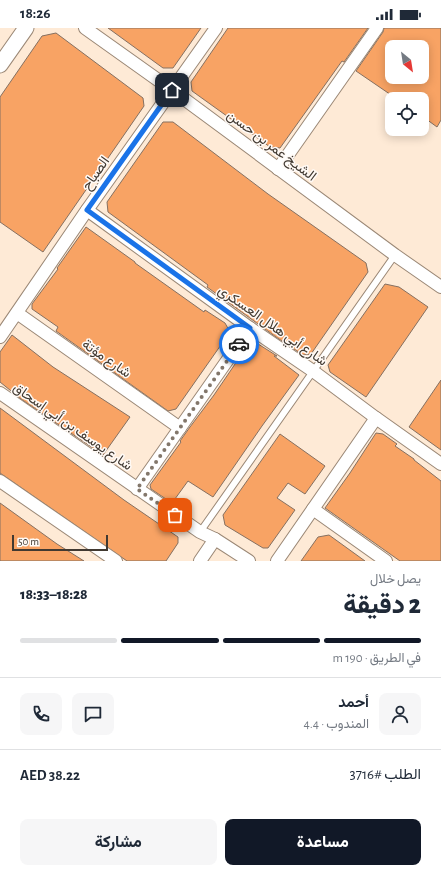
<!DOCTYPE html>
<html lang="ar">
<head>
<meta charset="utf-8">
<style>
	:root { --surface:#fff; --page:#f6f6f7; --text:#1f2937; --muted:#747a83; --line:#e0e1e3; --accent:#111827 }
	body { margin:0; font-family:"Alegreya Sans",Vazirmatn,sans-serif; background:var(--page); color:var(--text); direction:rtl; height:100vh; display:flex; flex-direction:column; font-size:15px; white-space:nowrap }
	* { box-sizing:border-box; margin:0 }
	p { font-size:13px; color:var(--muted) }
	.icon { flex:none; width:22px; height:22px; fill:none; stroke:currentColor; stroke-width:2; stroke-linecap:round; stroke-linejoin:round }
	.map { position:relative; height:533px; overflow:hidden; direction:ltr }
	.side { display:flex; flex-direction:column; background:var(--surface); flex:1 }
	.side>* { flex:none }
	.needle { width:26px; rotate:150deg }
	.fabs { position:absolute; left:385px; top:12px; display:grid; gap:8px }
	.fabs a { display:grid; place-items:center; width:44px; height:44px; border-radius:8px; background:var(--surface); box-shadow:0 2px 10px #0003; font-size:20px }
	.scale { position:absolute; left:12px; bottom:10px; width:96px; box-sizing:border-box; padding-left:4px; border:2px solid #413931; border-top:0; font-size:11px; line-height:14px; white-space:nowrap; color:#413931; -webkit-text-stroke:3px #fffaf6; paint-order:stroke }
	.pin { position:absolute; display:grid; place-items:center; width:34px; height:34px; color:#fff; margin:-17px; border-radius:8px; box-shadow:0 2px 6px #0006 }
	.courier { position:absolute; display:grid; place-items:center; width:40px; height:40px; margin:-20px; border:3px solid #1a73e8; border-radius:50%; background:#fff; color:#222; box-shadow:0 1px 5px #0007 }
	.headline em { font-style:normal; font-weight:800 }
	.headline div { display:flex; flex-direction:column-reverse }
	.headline { display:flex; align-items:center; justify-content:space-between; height:68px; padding:0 20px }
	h1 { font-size:26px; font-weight:800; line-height:30px }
	.bar { display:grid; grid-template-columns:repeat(4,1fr); gap:6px 4px; align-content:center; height:48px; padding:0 20px }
	.bar i { height:5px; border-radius:3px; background:var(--line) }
	.bar .current { background:var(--accent) }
	.bar p { grid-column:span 4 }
	.line { display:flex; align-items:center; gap:10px; padding:0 20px; border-top:1px solid var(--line) }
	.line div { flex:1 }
	.round { display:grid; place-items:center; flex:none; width:42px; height:42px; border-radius:8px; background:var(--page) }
	.action { display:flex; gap:8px; margin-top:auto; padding:8px 20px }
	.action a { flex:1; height:46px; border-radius:8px; background:var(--accent); color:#fff; font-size:16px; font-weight:800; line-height:46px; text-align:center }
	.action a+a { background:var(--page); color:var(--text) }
	.status { display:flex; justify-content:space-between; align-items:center; height:28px; padding:0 20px; background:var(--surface); direction:ltr }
	.status svg { height:11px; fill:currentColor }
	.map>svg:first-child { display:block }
	.building { fill:#f8a364; stroke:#857061; fill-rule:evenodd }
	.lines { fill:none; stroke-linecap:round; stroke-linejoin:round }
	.service-casing { stroke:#9b8876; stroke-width:8 }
	.minor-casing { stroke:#9b8876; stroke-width:14 }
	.tertiary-casing { stroke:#9b8876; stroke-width:17 }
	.service { stroke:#fff; stroke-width:6 }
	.minor { stroke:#fff; stroke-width:12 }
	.tertiary { stroke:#fff; stroke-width:15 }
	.done { stroke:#83776b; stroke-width:4; stroke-dasharray:0 7.2 }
	.route { stroke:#1a73e8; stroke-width:5 }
	.labels { text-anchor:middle; stroke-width:3; stroke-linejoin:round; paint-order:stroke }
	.street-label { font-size:14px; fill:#413931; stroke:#fffaf6 }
</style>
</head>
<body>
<div class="status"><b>18:26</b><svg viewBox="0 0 49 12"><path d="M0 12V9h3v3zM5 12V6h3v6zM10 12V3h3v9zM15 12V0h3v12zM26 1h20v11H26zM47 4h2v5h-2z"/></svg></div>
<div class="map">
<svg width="441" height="533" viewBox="0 0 441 533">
	<rect width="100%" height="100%" fill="#feead6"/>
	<g class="building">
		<path d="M108 0H201L173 40H163Z"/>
		<path d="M228 0H368L344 34 342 33 280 120 270 119 192 63 191 54Z"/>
		<path d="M384 0H441V92L437 99 422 88V71H397L356 43 383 4ZM392 19H422V49H392Z"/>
		<path d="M56 5 143 70 144 78 43 224 0 194V69L42 8Z"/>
		<path d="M163 94H173L268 166 366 235 368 244 311 326 303 327 276 309 207 259 208 257 108 184 107 174Z"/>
		<path d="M86 199 135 234V235L204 284 205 282 225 295 230 304 176 381 168 383 56 303 58 299 32 281V276L58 241 57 240Z"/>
		<path d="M385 256 399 259 428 279 366 369 330 344 328 337Z"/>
		<path d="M12 307 53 339 130 389 103 427 21 371 0 354V324Z"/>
		<path d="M250 314H255L277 328H274L299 347 262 398 213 469 188 453 172 475 151 461 150 457 181 414 180 413 190 399 214 367Z"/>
		<path d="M441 352V422L409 399Z"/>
		<path d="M0 380 124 472 178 509V515L166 533H127L0 445Z"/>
		<path d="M376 405 383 406 397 416 395 418 414 431V432L441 453V533H400L325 480 350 445Z"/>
		<path d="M280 406 325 438 305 466 288 455 277 470 295 482 268 520H263L225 497 223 487Z"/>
		<path d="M0 475 57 516 84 533H0Z"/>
		<path d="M329 507 365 533H301L318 509Z"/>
	</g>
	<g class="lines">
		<defs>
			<path id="service" d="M200 504 395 227"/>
			<g id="minor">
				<path d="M85 0 172 62 395 227 441 259"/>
				<path d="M278 141 377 0"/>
				<path d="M87 182 250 300 313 343 376 390 441 436"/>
				<path d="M17 285 180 400"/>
				<path d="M0 309 87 182 216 0"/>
				<path d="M0 365 200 504 215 511 249 533"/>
				<path d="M0 453 116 533"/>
				<path d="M137 461 250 300"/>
				<path d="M313 481 386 533"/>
				<path d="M200 533 215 511"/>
				<path d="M277 533 376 390"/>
			</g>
			<path id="tertiary" d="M0 37 26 0"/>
		</defs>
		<use href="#service" class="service-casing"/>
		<use href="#minor" class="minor-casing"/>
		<use href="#tertiary" class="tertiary-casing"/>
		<use href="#service" class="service"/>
		<use href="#minor" class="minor"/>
		<use href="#tertiary" class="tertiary"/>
	</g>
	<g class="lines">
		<path class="done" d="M175 487 137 461 239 316"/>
		<path class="route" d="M172 62 87 182 250 300 239 316"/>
	</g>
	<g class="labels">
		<g class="street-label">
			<text transform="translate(272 117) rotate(37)" y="5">الشيخ عمر بن حسن</text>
			<text transform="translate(95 145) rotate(-55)" y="5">الصباح</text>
			<text transform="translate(273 297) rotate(35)" y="5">شارع أبي هلال العسكري</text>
			<text transform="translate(107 330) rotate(35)" y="5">شارع مؤتة</text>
			<text transform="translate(73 398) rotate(35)" y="5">شارع يوسف بن أبي إسحاق</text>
		</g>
	</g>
</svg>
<div class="fabs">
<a><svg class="needle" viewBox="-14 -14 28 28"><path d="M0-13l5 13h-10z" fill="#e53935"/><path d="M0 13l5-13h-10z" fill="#747a83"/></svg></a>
<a><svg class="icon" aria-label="locate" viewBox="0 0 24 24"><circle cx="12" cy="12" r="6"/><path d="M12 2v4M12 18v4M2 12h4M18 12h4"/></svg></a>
</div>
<div class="scale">50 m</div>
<div class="pin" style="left:175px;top:487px;background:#ea580c"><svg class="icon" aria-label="bag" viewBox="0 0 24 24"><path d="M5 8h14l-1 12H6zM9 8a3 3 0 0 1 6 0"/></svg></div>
<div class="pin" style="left:172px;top:62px;background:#1f2937"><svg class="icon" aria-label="home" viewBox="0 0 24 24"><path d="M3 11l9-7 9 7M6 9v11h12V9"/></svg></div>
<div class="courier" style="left:239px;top:316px"><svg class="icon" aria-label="car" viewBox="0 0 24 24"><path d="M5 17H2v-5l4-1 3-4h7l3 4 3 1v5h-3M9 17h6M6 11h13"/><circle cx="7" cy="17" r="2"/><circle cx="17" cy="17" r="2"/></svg></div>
</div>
<section class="side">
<div class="headline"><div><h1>2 دقيقة</h1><p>يصل خلال</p></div><em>18:28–18:33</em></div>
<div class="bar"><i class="current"></i><i class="current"></i><i class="current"></i><i></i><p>في الطريق · 190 m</p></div>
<div class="line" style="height:72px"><a class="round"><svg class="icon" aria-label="person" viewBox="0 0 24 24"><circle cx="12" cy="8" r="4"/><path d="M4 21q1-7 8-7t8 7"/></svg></a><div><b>أحمد</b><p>المندوب · 4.4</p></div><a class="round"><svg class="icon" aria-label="chat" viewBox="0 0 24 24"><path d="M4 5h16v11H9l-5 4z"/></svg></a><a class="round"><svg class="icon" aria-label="phone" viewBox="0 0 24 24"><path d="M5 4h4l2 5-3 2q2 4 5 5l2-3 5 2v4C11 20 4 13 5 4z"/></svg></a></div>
<div class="line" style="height:52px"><div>الطلب #3716</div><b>AED 38.22</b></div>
<div class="action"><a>مساعدة</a><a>مشاركة</a></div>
</section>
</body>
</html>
